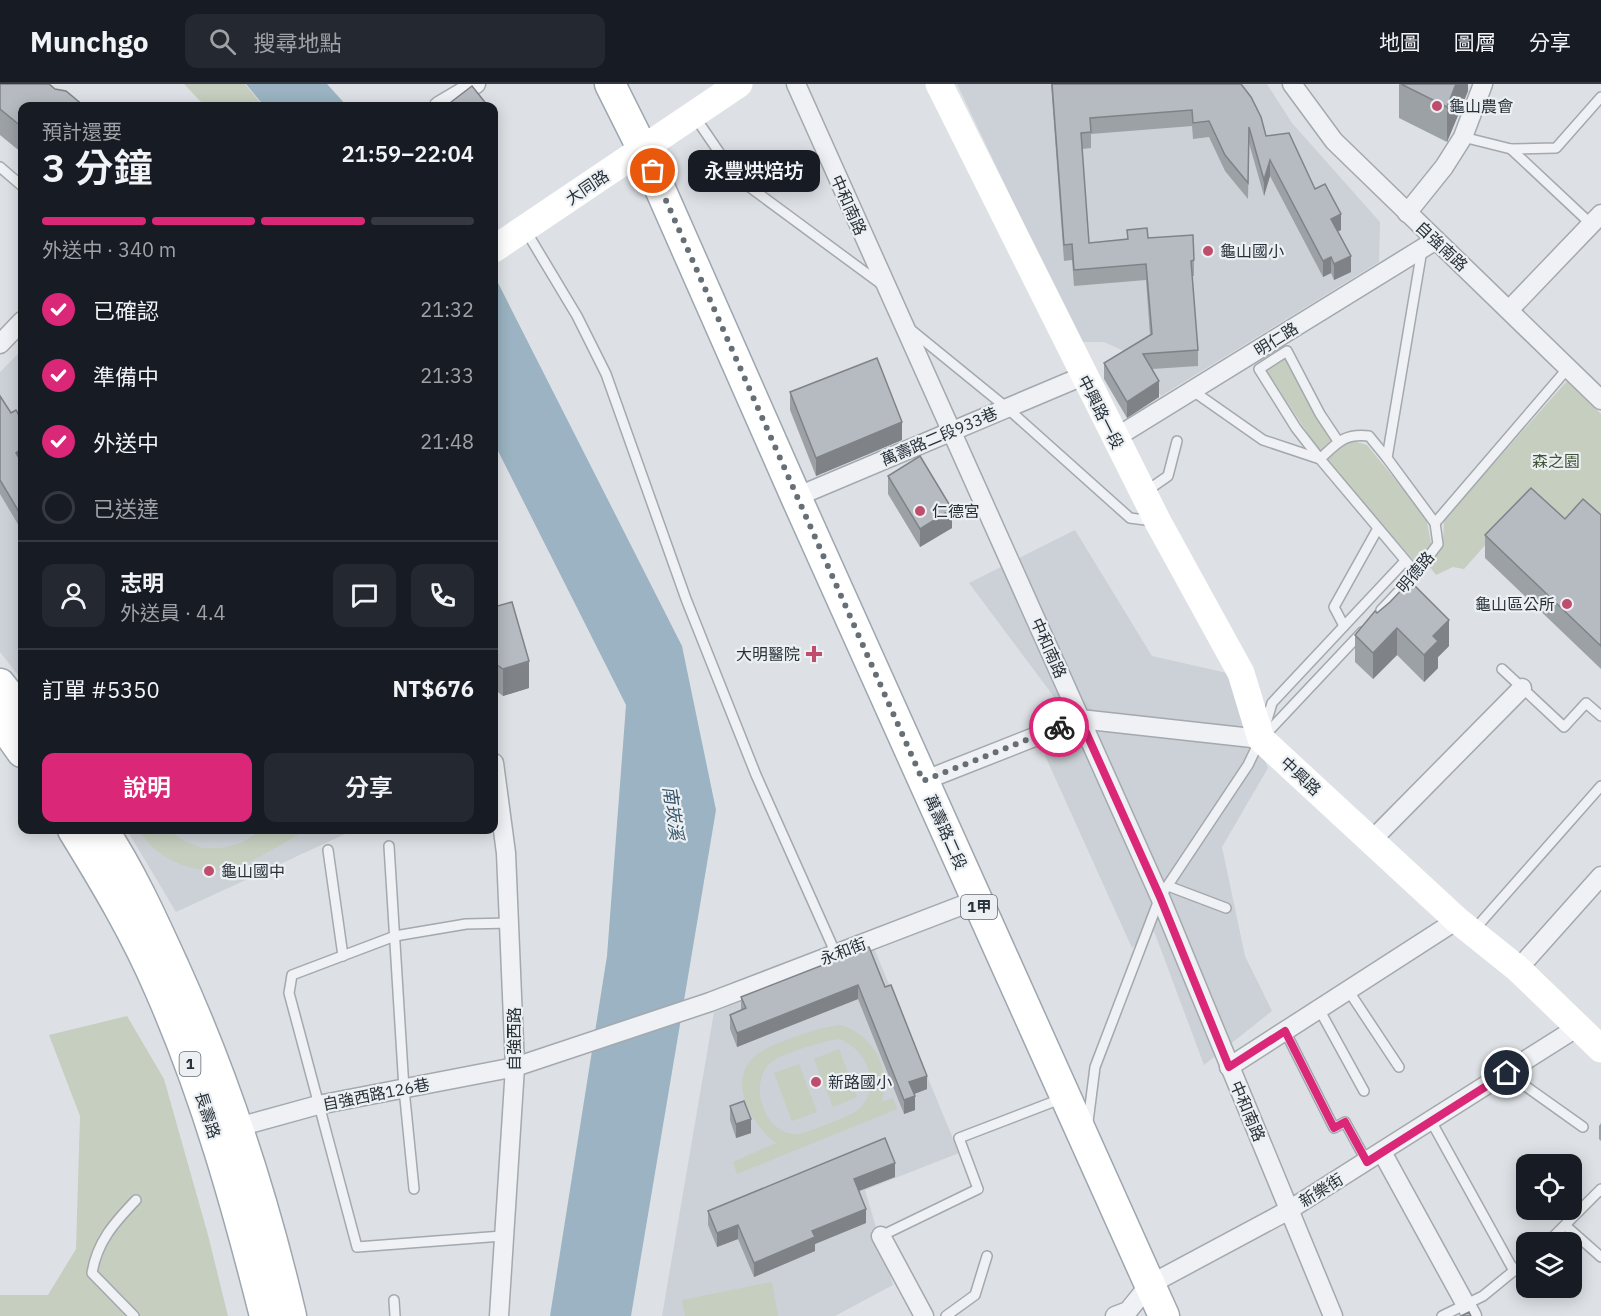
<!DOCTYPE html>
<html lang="zh-TW">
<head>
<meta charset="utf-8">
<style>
	:root { --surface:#171b24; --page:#242831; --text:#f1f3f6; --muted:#9ea1a6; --line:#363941; --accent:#db2777 }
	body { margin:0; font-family:"IBM Plex Sans","Noto Sans TC",sans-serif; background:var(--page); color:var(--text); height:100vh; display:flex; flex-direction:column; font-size:22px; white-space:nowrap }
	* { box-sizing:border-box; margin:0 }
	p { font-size:20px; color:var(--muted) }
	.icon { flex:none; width:33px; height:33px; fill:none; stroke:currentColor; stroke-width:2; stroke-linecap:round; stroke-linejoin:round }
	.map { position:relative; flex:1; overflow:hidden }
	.panel { position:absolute; left:18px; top:18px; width:480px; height:732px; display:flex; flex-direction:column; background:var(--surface); border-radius:12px; box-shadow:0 3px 15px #0003 }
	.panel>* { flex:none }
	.controls { position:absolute; left:1516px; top:1070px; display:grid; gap:12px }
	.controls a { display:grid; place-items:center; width:66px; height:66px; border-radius:12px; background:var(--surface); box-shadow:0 3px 15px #0003; font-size:30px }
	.pin { position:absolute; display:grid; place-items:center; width:51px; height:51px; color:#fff; margin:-26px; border:3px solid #fff; border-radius:50%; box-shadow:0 2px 6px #0007 }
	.courier { position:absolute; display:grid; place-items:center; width:60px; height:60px; margin:-30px; border:4px solid #db2777; border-radius:50%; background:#fff; color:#222; box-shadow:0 2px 8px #0007 }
	.bubble { position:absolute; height:42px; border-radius:12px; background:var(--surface); box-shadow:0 3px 15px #0003; font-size:20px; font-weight:600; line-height:42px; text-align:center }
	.head em { font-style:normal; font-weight:600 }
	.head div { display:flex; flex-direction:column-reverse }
	.head { display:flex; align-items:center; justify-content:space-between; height:102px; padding:0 24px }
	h1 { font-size:39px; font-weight:600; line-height:45px }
	.bar { display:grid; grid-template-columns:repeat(4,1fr); gap:9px 6px; align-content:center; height:72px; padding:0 24px }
	.bar i { height:8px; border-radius:4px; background:var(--line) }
	.bar .current { background:var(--accent) }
	.bar p { grid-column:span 4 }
	.line { display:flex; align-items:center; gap:15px; padding:0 24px; border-top:2px solid var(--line) }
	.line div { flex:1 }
	.round { display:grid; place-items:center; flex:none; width:63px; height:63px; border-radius:12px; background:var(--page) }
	ol { padding:0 24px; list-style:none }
	li { display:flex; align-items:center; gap:18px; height:66px }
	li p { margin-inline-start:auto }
	li .icon { padding:6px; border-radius:50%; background:var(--accent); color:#fff; stroke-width:4 }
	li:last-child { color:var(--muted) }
	li i { width:33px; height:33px; border:3px solid var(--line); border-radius:50% }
	.button { display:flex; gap:12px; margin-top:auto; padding:12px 24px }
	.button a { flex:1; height:69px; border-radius:12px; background:var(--accent); color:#fff; font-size:24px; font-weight:600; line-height:69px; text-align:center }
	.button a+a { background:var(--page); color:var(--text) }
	header { display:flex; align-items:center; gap:36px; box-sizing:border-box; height:84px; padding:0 30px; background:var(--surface); border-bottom:2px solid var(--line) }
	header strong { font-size:28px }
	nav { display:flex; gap:33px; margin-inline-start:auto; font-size:21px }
	.search { width:420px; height:54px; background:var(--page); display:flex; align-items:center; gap:15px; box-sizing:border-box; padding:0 21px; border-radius:12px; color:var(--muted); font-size:22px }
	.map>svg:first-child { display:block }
	.built { fill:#cbd1d6 }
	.green { fill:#c5cebf; fill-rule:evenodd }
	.water { fill:#9bb3c2 }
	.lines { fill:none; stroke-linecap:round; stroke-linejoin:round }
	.lane-casing { stroke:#a3a9ae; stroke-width:12 }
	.street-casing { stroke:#a3a9ae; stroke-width:21 }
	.primary-casing { stroke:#9da7af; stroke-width:33 }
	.lane { stroke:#eff1f4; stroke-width:9 }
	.street { stroke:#eff1f4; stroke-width:18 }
	.secondary { stroke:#fff; stroke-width:27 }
	.primary { stroke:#fff; stroke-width:30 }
	.wall { fill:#9ca1a6 }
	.shaded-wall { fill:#7f8387 }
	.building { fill:#b5bbc1; stroke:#7f8387; stroke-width:1.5 }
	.done { stroke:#676f76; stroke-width:6; stroke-dasharray:0 10.8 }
	.route { stroke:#db2777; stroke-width:8 }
	.poi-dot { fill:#bf4d6c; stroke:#ecf0f3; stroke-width:2 }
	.labels { text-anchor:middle; stroke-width:4.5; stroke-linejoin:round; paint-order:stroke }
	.shield { fill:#ecf0f3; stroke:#636a72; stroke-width:1.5 }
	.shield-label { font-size:15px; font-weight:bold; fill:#28313a }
	.poi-label { font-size:16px; fill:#28313a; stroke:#ecf0f3; text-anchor:start }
	.street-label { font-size:16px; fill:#28313a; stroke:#ecf0f3 }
	.park-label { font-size:16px; fill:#405437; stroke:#ecf0f3 }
	.water-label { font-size:18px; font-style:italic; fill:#375469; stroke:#ecf0f3 }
</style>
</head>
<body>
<header>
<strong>Munchgo</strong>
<div class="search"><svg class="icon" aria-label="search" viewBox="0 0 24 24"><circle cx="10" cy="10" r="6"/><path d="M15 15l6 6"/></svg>搜尋地點</div>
<nav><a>地圖</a><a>圖層</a><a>分享</a></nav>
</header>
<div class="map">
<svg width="1601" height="1232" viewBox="0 0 1601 1232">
	<rect width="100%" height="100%" fill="#dde1e5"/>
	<g class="built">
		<path d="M957 0H1267L1292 39 1380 138 1379 178 1161 312 1137 273 1104 258H1080Z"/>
		<path d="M22 266V596L0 568V288Z"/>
		<path d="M1075 446 1152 572 1227 589 1268 684 1222 763 1245 872 1272 927 1204 981 1154 847 1132 864 1043 667 1066 629 969 499Z"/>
		<path d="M127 746H354L176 828Z"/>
		<path d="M874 864 959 1069 865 1106 893 1201 835 1232H662L714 928Z"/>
	</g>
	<g class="green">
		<path d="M184 0H245L263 22H205Z"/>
		<path d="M1283 269 1321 336 1335 352 1367 361 1426 433 1431 459 1416 479 1326 377 1261 279Z"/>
		<path d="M1567 297 1601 330V446L1564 444 1527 414 1464 485 1453 483 1436 491 1429 482 1443 459 1444 436Z"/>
		<path d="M139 746H168L184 757 202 764H222L241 759 263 746H306C261 772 222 803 169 775 158 769 145 757 139 746Z"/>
		<path d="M127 932 164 995 208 1151 228 1232H0V1211H48L76 1165 80 1032 49 951Z"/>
		<path d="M841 941C875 953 890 983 882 1018L893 1014 897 1025 737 1090 733 1078 776 1059C752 1042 726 997 755 972 768 960 823 942 841 941ZM839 955C867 965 883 1002 859 1025 852 1032 810 1047 800 1050 792 1051 784 1049 778 1044 769 1038 764 1027 761 1017 758 1005 760 988 770 979 780 970 826 956 839 955Z"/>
		<path d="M839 965 857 1013 833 1023 814 975Z"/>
		<path d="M799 980 817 1028 792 1037 774 989Z"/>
		<path d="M772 1198 778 1232H685L682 1216Z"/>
	</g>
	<g class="water">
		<path d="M246 0H327L347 22H264Z"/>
		<path d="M494 191 682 562 716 726 631 1232H550L607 872 626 621 494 359Z"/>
	</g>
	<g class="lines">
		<defs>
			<g id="lane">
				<path d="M695 33 736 93 881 200"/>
				<path d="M1463 53 1511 65 1556 64 1601 13"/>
				<path d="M1511 65 1591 140"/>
				<path d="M0 83 22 102"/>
				<path d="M526 147 577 232 606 290 686 515 756 691 836 870"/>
				<path d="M910 245 1007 324 1130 434 1153 437"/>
				<path d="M1193 307 1263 356 1320 375 1416 489"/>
				<path d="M1338 357 1320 330 1287 267 1259 285 1296 344 1320 375C1337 359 1344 349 1369 352L1387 374"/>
				<path d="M1145 408 1168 392 1177 357"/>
				<path d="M1435 439 1568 284"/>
				<path d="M1381 526 1416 489 1438 460 1435 439 1387 374 1422 166"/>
				<path d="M1344 542 1334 523 1377 446"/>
				<path d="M1502 585 1564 643 1586 619 1601 632"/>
				<path d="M1265 643 1272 619 1405 477"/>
				<path d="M1265 651 1362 548"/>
				<path d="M389 762 404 1005 414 1105"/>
				<path d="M328 766 343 872"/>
				<path d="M1168 802 1226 824"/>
				<path d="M1474 846 1601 702"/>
				<path d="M1348 906 1399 983"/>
				<path d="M1319 925 1364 1007"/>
				<path d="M1285 947 1334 1044 1345 1038 1367 1078"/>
				<path d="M1507 989 1583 1043"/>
				<path d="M1431 1037 1514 1187"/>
				<path d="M1088 1038 1095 983 1160 813 1248 681 1260 656"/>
				<path d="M1566 1142 1601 1173"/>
				<path d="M502 1152 357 1163 289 909 292 891 395 852 466 840 510 839"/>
				<path d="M881 1152 978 1105 959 1054 1063 1014"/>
				<path d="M1548 1158 1601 1105"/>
				<path d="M394 1216 395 1232"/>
				<path d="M134 1232 92 1189C97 1158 114 1139 136 1116"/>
				<path d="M946 1232 975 1211 987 1172"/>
				<path d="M1442 1232 1483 1212 1527 1176"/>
			</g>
			<g id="street">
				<path d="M796 0 1160 813 1333 1232"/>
				<path d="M1292 0 1334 57 1601 316"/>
				<path d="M439 22 476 0"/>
				<path d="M1407 129 1444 83 1463 53 1483 0"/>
				<path d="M1510 225 1601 130"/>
				<path d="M0 260 22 237"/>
				<path d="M1115 354 1436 156"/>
				<path d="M796 413 1083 292"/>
				<path d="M494 679 506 769 515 983 499 1232"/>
				<path d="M923 697 1080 635 1261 655"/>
				<path d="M1371 757 1522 604"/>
				<path d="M1518 885 1601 792"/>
				<path d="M1229 983 1457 836"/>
				<path d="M238 1043 318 1021 515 983 710 918 976 816"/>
				<path d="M1382 1068 1472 1232"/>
				<path d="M881 1152 924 1232"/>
				<path d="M1115 1232 1128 1227 1149 1201 1289 1126 1578 943"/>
			</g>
			<g id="primary">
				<path d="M610 0 643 66 796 413 1164 1232"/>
				<path d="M0 600 22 628"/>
				<path d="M0 637 22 668"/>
				<path d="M73 746C105 798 136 850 160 906 206 1011 237 1121 265 1232"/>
				<path d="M103 746C131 788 153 837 174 883 225 995 263 1112 291 1232"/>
			</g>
		</defs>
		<use href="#lane" class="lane-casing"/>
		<use href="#street" class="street-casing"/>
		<use href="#primary" class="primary-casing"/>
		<use href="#lane" class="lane"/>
		<use href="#street" class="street"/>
		<g class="secondary">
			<path d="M939 0 1158 438 1241 589 1261 655 1457 836 1518 885 1601 965"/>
			<path d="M494 165 739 0"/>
		</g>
		<use href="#primary" class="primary"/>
	</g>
	<g class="wall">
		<path d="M0 0 55 5 84 22H22V69L0 51Z"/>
		<path d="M1051 0H1241L1266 52 1315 105 1341 146 1337 147 1351 188 1334 196 1331 189 1323 193 1270 92 1264 112 1249 59 1248 115 1225 87 1209 53 1193 55 1192 42 1091 50V64L1082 65 1089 159 1127 156V146L1148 154 1194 176V192H1192L1198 266V282L1152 285 1159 313 1127 334 1104 295V279L1150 251 1146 196 1074 202 1072 176 1064 177Z"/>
		<path d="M1399 0H1468V7L1447 58 1399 34Z"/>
		<path d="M790 308 902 356 816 392 790 326Z"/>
		<path d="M0 312 11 329 22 337V447L0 410Z"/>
		<path d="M888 392 952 444 920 463 888 410Z"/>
		<path d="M1601 431V585L1485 474V451L1565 435Z"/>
		<path d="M494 522 529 604 503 612 494 605Z"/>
		<path d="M1377 529 1449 562 1438 573V584L1424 598 1397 571 1373 595 1355 578V551Z"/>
		<path d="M869 863 927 1005 914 1010 915 1026 904 1030 858 915 737 963 730 945V931L741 926V913Z"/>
		<path d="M730 1022 751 1049 736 1054 730 1036Z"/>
		<path d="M1601 1039V1057L1599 1055V1042Z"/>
		<path d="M895 1093 858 1107 866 1139 815 1160V1167L754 1193 738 1155 717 1163 708 1141V1127Z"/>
	</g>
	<g class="shaded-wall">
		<path d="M1456 0H1468V7L1447 58V23Z"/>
		<path d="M1270 76V92L1264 112V96Z"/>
		<path d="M1341 130V146L1331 151V135Z"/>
		<path d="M1351 172V188L1334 196V180Z"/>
		<path d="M1331 173V189L1323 193V177Z"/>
		<path d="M1159 297V313L1127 334V318Z"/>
		<path d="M902 338V356L816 392V374Z"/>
		<path d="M22 364V378L16 369Z"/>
		<path d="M952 425V444L920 463V445Z"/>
		<path d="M1449 536V562L1438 573V584L1424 598V571L1433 552Z"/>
		<path d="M1397 544V571L1373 595V569Z"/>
		<path d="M529 577V604L503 612V585Z"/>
		<path d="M858 901V915L737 963V949Z"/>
		<path d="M927 992V1005L909 1012V998Z"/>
		<path d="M915 1012V1026L904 1030V1016Z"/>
		<path d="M751 1035V1049L736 1054V1040Z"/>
		<path d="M895 1079V1093L854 1109V1095Z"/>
		<path d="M866 1125V1139L815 1160V1167L754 1193V1179L812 1147Z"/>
		<path d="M738 1141V1155L717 1163V1149Z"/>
	</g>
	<g class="building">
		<path d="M0 0H49L55 5 66 7 84 22H22V43L0 25Z"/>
		<path d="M1052 0H1241L1251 13 1261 33 1266 52 1289 49 1315 105 1325 100 1341 130 1331 135 1351 172 1334 180 1331 173 1323 177 1270 76 1264 96 1249 43 1248 99 1225 71 1209 37 1193 39 1192 26 1090 34 1091 48 1081 49 1089 159 1128 155 1127 146 1147 144 1148 154 1193 151 1194 176 1191 177 1198 266 1143 270 1159 297 1127 318 1104 279 1152 250 1146 180 1074 186 1072 160 1064 161Z"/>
		<path d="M1401 0H1456L1447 23Z"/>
		<path d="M472 2 488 22H446Z"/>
		<path d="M877 274 902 338 816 374 790 308Z"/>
		<path d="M0 312 11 329 16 326 22 337V364L16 369 22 379V433L0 396Z"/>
		<path d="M920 372 952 425 920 445 888 392Z"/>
		<path d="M1531 404 1565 435 1583 415 1601 431V562L1485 451Z"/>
		<path d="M1410 497 1449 536 1433 552 1438 557 1424 571 1397 544 1373 569 1355 551 1375 527 1377 529 1390 518Z"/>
		<path d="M512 518 529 577 503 585 494 579V522V523Z"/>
		<path d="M869 863 885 903 891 901 927 992 909 998 915 1012 904 1016 858 901 737 949 730 931 746 924 741 913Z"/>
		<path d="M744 1017 751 1035 736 1040 730 1022Z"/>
		<path d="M885 1054 895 1079 854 1095 866 1125 812 1147 815 1153 754 1179 738 1141 717 1149 708 1127Z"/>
		<path d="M1469 1228 1471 1232H1461Z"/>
	</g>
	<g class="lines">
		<path class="done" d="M653 87 923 697 1059 643"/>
		<path class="route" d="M1059 643 1080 635 1160 813 1229 983 1285 947 1334 1044 1345 1038 1367 1078 1507 989"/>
	</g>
	<g class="poi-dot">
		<circle cx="1437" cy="22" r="6"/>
		<circle cx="1208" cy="167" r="6"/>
		<circle cx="920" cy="427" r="6"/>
		<circle cx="1567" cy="520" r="6"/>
		<path d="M811 561h6v6h6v6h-6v6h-6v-6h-6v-6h6z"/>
		<circle cx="209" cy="787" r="6"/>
		<circle cx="816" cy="998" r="6"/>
	</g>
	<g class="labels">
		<g class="shield">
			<rect x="961" y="811" width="36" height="24" rx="4.5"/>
			<rect x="179.5" y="968" width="21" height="24" rx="4.5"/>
		</g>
		<g class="shield-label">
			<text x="979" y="828">1甲</text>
			<text x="190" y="985">1</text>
		</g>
		<g class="poi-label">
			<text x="1449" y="28">龜山農會</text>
			<text x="1220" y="173">龜山國小</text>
			<text x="932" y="433">仁德宮</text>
			<text x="1555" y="526" text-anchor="end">龜山區公所</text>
			<text x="800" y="576" text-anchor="end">大明醫院</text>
			<text x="221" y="793">龜山國中</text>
			<text x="828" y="1004">新路國小</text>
		</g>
		<g class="street-label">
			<text transform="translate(587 103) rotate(-34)" y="6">大同路</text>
			<text transform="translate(849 121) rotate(66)" y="6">中和南路</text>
			<text transform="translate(1442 162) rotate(43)" y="6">自強南路</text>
			<text transform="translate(1276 255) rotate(-32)" y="6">明仁路</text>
			<text transform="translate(1101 328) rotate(63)" y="6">中興路一段</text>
			<text transform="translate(939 352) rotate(-23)" y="6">萬壽路二段933巷</text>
			<text transform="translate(1415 488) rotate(-50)" y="6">明德路</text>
			<text transform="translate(1049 564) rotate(66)" y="6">中和南路</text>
			<text transform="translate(1301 692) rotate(43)" y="6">中興路</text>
			<text transform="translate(946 748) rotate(66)" y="6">萬壽路二段</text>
			<text transform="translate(843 867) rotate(-21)" y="6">永和街</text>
			<text transform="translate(514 955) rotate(-90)" y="6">自強西路</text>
			<text transform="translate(376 1010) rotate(-11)" y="6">自強西路126巷</text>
			<text transform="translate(1248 1027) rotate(67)" y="6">中和南路</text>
			<text transform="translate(208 1031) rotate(72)" y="6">長壽路</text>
			<text transform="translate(1321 1106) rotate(-32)" y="6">新樂街</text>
		</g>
		<g class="park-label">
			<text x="1556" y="383">森之園</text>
		</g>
		<g class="water-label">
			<text transform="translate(673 729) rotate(82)" y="6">南崁溪</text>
		</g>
	</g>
</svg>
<div class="controls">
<a><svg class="icon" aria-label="locate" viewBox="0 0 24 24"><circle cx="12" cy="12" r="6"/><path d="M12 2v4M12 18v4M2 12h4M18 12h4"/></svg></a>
<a><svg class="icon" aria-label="layers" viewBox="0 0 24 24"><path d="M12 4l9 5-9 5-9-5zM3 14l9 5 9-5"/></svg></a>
</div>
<div class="pin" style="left:653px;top:87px;background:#ea580c"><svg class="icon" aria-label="bag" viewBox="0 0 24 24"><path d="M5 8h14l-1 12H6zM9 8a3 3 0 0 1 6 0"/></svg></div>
<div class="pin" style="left:1507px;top:989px;background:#1f2937"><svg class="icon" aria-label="home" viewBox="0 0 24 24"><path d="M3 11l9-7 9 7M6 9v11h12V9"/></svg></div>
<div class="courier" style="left:1059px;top:643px"><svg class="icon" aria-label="bike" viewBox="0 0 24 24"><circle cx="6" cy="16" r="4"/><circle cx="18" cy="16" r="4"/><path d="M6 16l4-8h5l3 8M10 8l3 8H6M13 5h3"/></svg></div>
<div class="bubble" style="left:688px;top:66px;width:132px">永豐烘焙坊</div>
<section class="panel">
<div class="head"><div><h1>3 分鐘</h1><p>預計還要</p></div><em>21:59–22:04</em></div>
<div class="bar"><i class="current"></i><i class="current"></i><i class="current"></i><i></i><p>外送中 · 340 m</p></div>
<ol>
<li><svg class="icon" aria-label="check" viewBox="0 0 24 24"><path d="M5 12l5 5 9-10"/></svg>已確認<p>21:32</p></li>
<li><svg class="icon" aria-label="check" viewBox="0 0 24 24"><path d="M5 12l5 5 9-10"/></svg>準備中<p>21:33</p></li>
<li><svg class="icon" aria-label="check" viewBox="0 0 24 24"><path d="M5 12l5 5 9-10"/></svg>外送中<p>21:48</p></li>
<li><i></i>已送達</li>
</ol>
<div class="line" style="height:108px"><a class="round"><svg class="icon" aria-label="person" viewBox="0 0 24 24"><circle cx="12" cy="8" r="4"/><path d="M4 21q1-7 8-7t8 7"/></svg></a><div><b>志明</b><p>外送員 · 4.4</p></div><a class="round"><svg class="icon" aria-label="chat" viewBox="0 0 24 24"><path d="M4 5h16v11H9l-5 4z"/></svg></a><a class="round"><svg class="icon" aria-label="phone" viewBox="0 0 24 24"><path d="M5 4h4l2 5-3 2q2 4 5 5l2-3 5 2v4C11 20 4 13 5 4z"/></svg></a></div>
<div class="line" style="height:78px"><div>訂單 #5350</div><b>NT$676</b></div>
<div class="button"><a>說明</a><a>分享</a></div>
</section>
</div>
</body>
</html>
